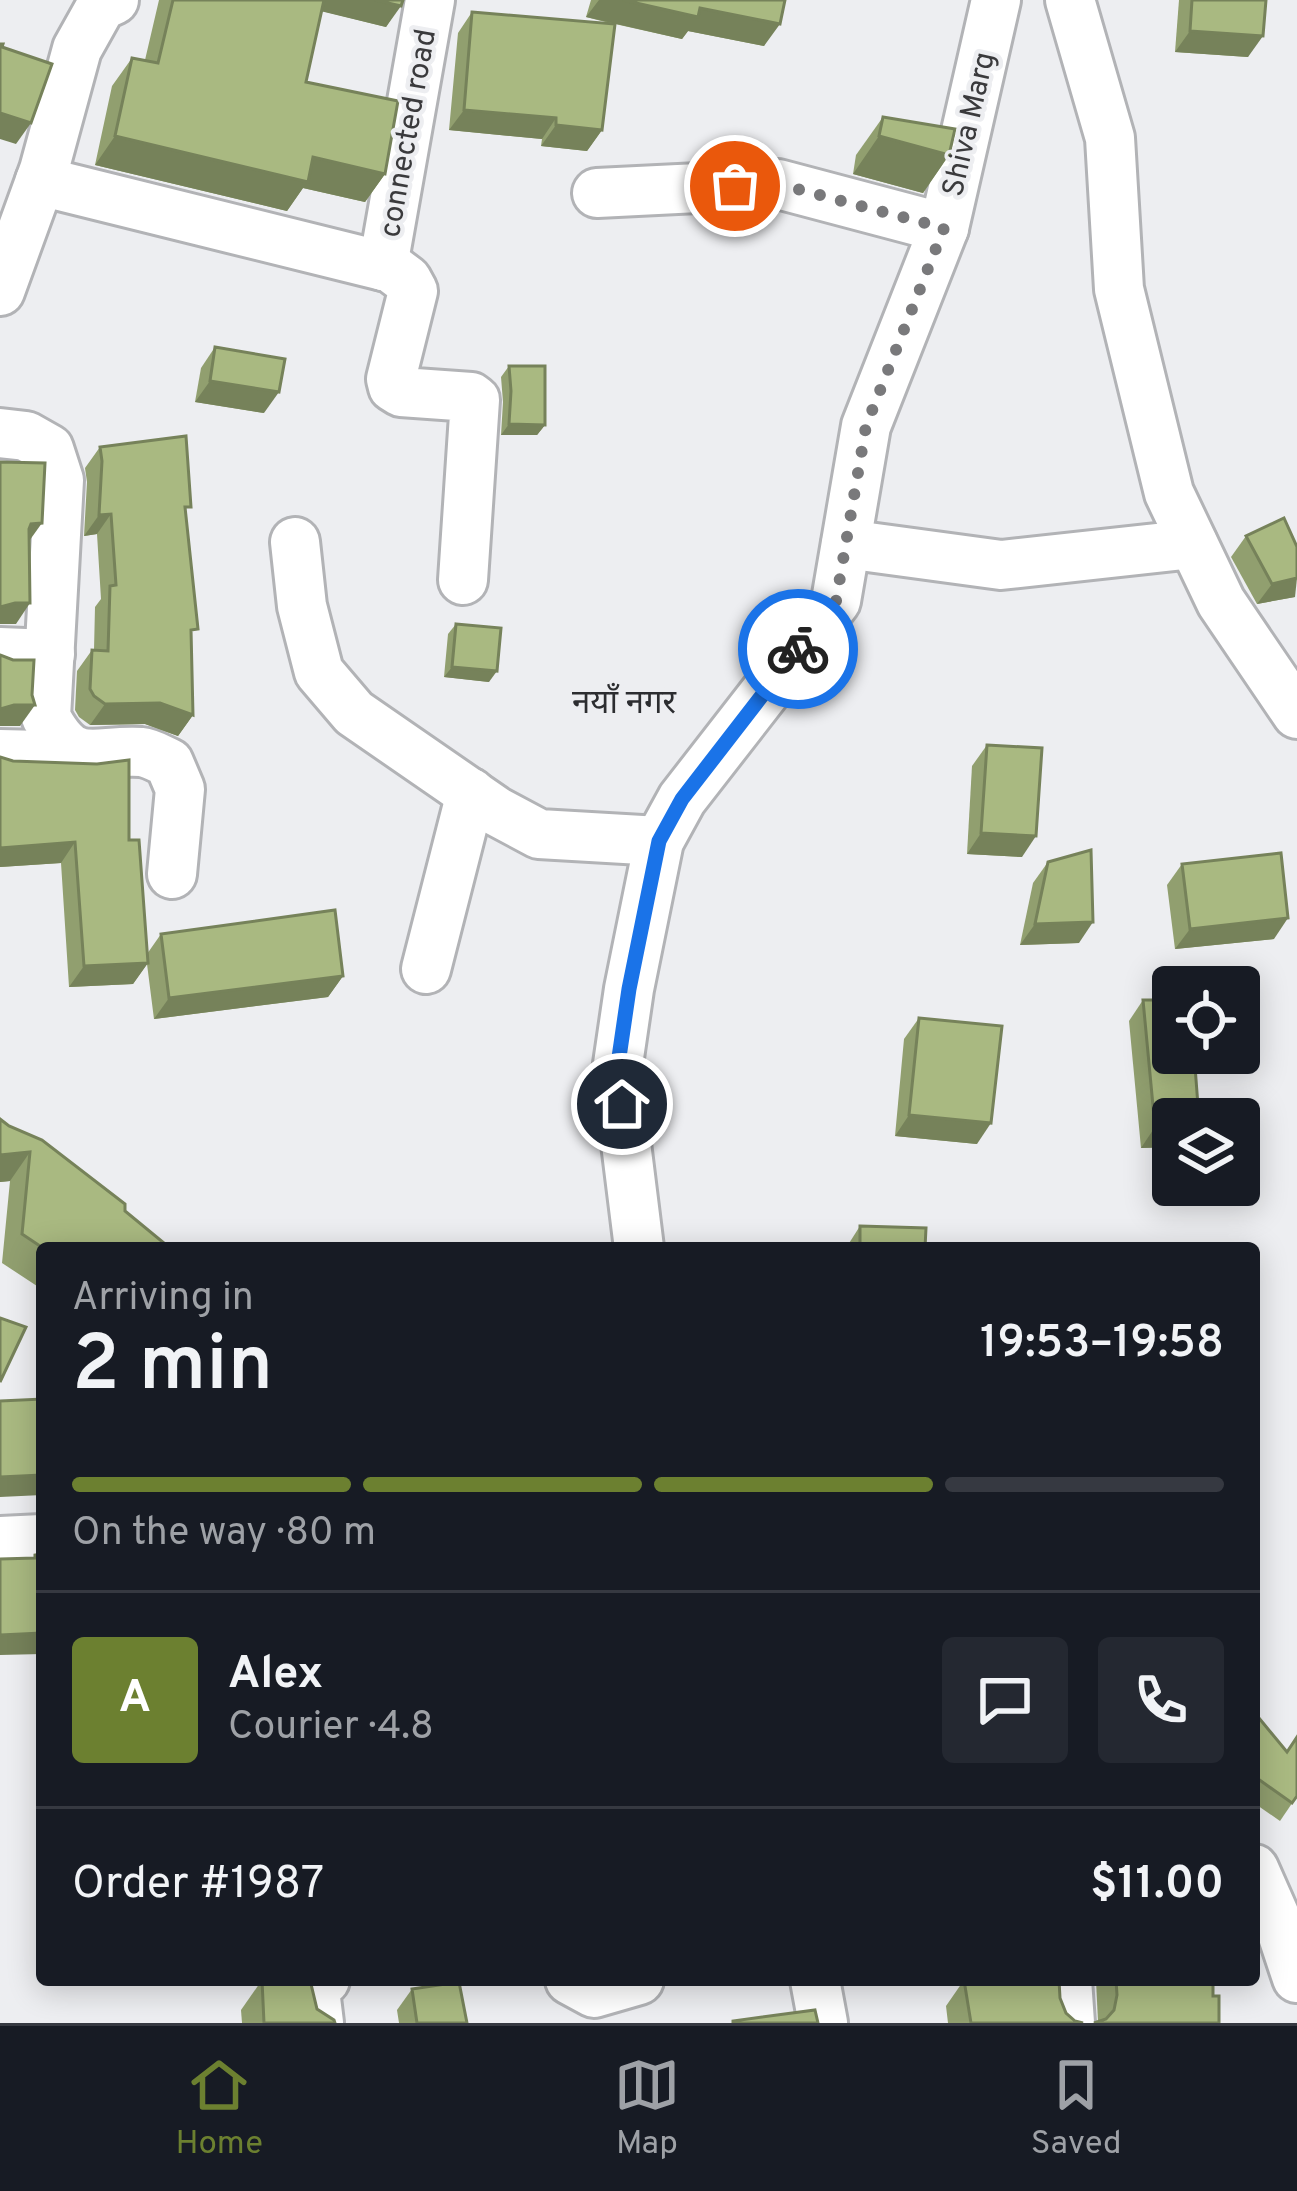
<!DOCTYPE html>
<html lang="en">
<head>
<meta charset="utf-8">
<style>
	:root { --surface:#171b24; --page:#242831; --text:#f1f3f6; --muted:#9ea1a6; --line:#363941; --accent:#6c8030 }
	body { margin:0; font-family:Overpass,"Noto Sans Devanagari",sans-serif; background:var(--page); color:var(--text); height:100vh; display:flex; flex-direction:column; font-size:45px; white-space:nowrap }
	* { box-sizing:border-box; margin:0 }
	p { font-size:39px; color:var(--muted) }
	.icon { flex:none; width:66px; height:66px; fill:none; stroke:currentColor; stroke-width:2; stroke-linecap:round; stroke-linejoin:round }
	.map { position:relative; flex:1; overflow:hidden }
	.drawer { position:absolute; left:36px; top:1242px; width:1224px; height:744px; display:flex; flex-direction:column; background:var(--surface); border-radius:12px; box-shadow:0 6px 30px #0003 }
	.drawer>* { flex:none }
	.controls { position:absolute; left:1152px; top:966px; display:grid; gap:24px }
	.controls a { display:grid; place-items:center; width:108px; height:108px; border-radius:12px; background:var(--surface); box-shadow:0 6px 30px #0003; font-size:60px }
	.pin { position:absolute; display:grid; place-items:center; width:102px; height:102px; color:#fff; margin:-51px; border:6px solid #fff; border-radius:50%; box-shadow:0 3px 12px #0007 }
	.courier { position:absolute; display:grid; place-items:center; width:120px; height:120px; margin:-60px; border:9px solid #1a73e8; border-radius:50%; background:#fff; color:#222; box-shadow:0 3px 15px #0007 }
	.headline em { font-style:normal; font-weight:600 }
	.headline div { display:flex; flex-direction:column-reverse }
	.headline { display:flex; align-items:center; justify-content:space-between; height:204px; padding:0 36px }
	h1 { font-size:78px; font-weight:600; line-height:90px }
	.bar { display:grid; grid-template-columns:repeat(4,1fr); gap:18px 12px; align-content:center; height:144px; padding:0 36px }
	.bar i { height:15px; border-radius:9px; background:var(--line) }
	.bar .active { background:var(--accent) }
	.bar p { grid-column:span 4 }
	.line { display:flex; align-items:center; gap:30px; padding:0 36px; border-top:3px solid var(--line) }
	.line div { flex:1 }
	.round { display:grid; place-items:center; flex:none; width:126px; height:126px; border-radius:12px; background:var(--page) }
	.menu { display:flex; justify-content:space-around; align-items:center; height:168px; border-top:3px solid var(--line); background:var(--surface); font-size:33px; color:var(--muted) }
	.menu a { display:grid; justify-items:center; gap:6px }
	.menu .active { color:var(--accent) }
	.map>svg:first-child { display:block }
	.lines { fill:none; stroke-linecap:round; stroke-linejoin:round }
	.minor-casing { stroke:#b2b3b6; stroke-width:54 }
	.minor { stroke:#fff; stroke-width:48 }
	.wall { fill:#919f6f }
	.shaded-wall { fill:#76825a }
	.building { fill:#a9b981; stroke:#76825a; stroke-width:3 }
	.done { stroke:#79797b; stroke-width:12; stroke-dasharray:0 21.6 }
	.route { stroke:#1a73e8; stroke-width:15 }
	.labels { text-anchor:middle; stroke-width:9; stroke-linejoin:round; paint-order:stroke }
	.street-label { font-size:30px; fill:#3a3a3c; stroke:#edeef1 }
	.neighbourhood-label { font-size:33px; fill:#2c2d30; stroke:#edeef1 }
</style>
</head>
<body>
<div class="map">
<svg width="1297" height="2023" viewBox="0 0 1297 2023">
	<rect width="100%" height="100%" fill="#edeef1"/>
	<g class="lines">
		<defs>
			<g id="minor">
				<path d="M1070 0 1110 138 1119 289 1169 493 1221 602 1297 714"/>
				<path d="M40 181 391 268 407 280 413 291 391 379 393 387 401 392 471 397 475 400 463 580"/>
				<path d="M597 193 778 184 944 228"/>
				<path d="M383 266 430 0"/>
				<path d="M0 291 44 170 77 49 101 6 114 0"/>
				<path d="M0 433 26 436 49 449 59 480 46 717C75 771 92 749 141 752 151 753 160 759 169 763L180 789 172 874"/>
				<path d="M295 542 302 606 319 672 354 713 496 811 539 834 659 841"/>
				<path d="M846 544 1001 565 1193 544"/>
				<path d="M0 652 50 654"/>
				<path d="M0 754 83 756"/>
				<path d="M426 969 471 793"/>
				<path d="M639 1248 617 1071 629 989 659 841 682 799 836 601 866 426 944 228 996 0"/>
				<path d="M0 1541 42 1539"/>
				<path d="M1254 1869 1281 1930 1297 1978"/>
				<path d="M570 1980 594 1993 639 1980"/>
				<path d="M815 1980 823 2023"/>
				<path d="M1067 1980 1070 2023"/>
				<path d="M319 2023 314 1982 325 1980"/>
			</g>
		</defs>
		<use href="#minor" class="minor-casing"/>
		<use href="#minor" class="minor"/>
	</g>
	<g class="wall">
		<path d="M159 0H403L386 27 322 11 306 82 385 174 365 202 303 188 287 211 95 165 112 86 132 58 145 60Z"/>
		<path d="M591 0H785L764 46 688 31 682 39 615 24 602 130 587 151 541 146 542 139 449 130 458 33 472 12 613 24 586 17Z"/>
		<path d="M1179 0H1266L1248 57 1175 52Z"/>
		<path d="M883 117 949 155 923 193 853 174 856 155Z"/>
		<path d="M215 347 264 413 195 402 201 368Z"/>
		<path d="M509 366 545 425 537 435H501L503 402 501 377Z"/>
		<path d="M100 447 186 515 193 715 178 736 145 724 90 725 79 717 75 710 77 671 92 650H94L95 607 101 599 97 534 84 536 87 482 85 468Z"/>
		<path d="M1246 536 1295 597 1257 604 1231 557Z"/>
		<path d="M456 624 489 682 444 677 448 634Z"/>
		<path d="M987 745 1022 857 967 854 972 766Z"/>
		<path d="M0 757 129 840 147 954 161 934 343 976 328 997 154 1019 147 964 133 984 69 987 61 863 0 867Z"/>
		<path d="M1048 862 1079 943 1020 945 1033 883Z"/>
		<path d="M1182 864 1274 939 1175 949 1167 885Z"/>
		<path d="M1143 1000 1173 1119V1147L1141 1148 1129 1021Z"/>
		<path d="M919 1018 977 1144 895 1136 904 1039Z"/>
		<path d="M0 1119 9 1126 42 1140V1286L40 1288 2 1263 10 1181 0 1182Z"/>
		<path d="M860 1226 925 1248H846Z"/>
		<path d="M1254 1712 1297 1796 1280 1821 1254 1803Z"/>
		<path d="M262 1980 317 2009 335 2023H242L241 2010Z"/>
		<path d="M964 1980 1060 1998 1066 2013 1075 2021 1083 2023H948L946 2006Z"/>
		<path d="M1096 1980H1213V1996L1098 2022Z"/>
		<path d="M412 1989 467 2023H399L397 2010Z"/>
	</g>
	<g class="shaded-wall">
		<path d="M314 0H375L401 6 386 27 308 8Z"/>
		<path d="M599 0H623L700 8 780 24 764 46 688 31 682 39 586 17Z"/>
		<path d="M1190 31 1263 36 1248 57 1175 52Z"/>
		<path d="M464 110 556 118 542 139 449 130Z"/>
		<path d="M0 113 31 123 16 144 0 139Z"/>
		<path d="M556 125 602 130 587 151 541 146Z"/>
		<path d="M115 136 313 157 385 174 365 202 303 188 287 211 95 165Z"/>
		<path d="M879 136 949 155 923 193 853 174Z"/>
		<path d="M210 381 279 392 264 413 195 402Z"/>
		<path d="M509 424 545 425 537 435H501Z"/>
		<path d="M111 514 97 534 84 536 99 515Z"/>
		<path d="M42 523 27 544 17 545 31 524Z"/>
		<path d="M1297 578 1295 597 1257 604 1272 584Z"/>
		<path d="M15 603H30L16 624H0V607Z"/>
		<path d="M452 667 497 671 489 682 444 677Z"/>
		<path d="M160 703 193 715 178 736 145 724 90 725 105 704Z"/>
		<path d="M14 705H35L20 726H0V709Z"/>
		<path d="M981 833 1036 836 1022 857 967 854Z"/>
		<path d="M75 842 61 863 0 867V848Z"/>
		<path d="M1288 918 1274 939 1175 949 1190 929Z"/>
		<path d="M1093 922 1079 943 1020 945 1035 924Z"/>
		<path d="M148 963 133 984 69 987 84 966Z"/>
		<path d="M343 976 328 997 154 1019 169 998Z"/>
		<path d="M909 1115 991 1123 977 1144 895 1136Z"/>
		<path d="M1155 1127H1173V1147L1141 1148Z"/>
		<path d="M30 1152 10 1181 0 1182V1155Z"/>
		<path d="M42 1475V1495L0 1497V1477Z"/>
		<path d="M42 1633V1654L0 1655V1635Z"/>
	</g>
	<g class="building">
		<path d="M173 0H324L306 82 398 101 385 174 313 157 308 182 115 136 132 58 158 63Z"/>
		<path d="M375 0H403L401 6Z"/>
		<path d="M623 0H785L780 24 700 8 698 17Z"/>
		<path d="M1192 0H1266L1263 36 1190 31Z"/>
		<path d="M472 12 615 24 602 130 556 125V118L464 110Z"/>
		<path d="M0 44H3L2 47 52 64 31 123 0 113Z"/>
		<path d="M883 117 955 129 949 155 879 136Z"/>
		<path d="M215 347 285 359 279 392 210 381Z"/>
		<path d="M509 366H545V425L509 424 511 391Z"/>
		<path d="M186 436 191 507H185L198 629 191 630 193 715 160 703 105 704 94 696 90 689 92 650 108 651 110 586 116 585 111 514 99 515 102 461 100 447Z"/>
		<path d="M0 462 45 463 42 523 31 524 29 529 30 603H15L0 607Z"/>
		<path d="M1284 518 1297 547V578L1272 584 1246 536Z"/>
		<path d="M456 624 501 628 497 671 452 667Z"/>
		<path d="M0 655 13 660H34L32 695 35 705H14L0 709Z"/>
		<path d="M987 745 1042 748 1036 836 981 833Z"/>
		<path d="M0 757 13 761 97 764 129 760V840H139L148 963 84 966 75 842 0 848Z"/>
		<path d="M1091 850 1093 922 1035 924 1048 862Z"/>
		<path d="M1281 853 1288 918 1190 929 1182 864Z"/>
		<path d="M335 910 343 976 169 998 161 934Z"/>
		<path d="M1143 1000H1173V1053H1194L1199 1119H1173V1127H1155Z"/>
		<path d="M919 1018 1002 1026 991 1123 909 1115Z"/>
		<path d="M0 1119 9 1126 42 1140 125 1204V1211L170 1248H43L22 1234 30 1152 0 1155Z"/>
		<path d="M860 1226 926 1228 925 1248H860Z"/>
		<path d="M0 1318 26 1327 0 1382Z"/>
		<path d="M42 1399V1475L0 1477V1401Z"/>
		<path d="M42 1554V1633L0 1635V1559L35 1558V1555Z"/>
		<path d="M1254 1712 1287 1752 1297 1737V1796L1292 1803 1254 1776Z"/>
		<path d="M262 1980H310L317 2009 334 2020 335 2023H264Z"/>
		<path d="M964 1980H1059L1060 1998 1066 2013 1075 2021 1083 2023H971Z"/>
		<path d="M1116 1980H1213V1996H1219V2023H1094L1106 2019 1114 2010 1117 1995Z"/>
		<path d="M459 1982 467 2023H417L412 1989Z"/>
		<path d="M815 2010 818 2023H733V2021Z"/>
	</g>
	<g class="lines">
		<path class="done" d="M735 186 778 184 944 228 866 426 836 601 798 649"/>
		<path class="route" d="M622 1104 617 1071 629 989 659 841 682 799 798 649"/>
	</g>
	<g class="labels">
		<g class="street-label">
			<text transform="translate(968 124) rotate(-77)" y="10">Shiva Marg</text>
			<text transform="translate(407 133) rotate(-80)" y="10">connected road</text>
		</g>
		<g class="neighbourhood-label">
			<text x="624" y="713">नयाँ नगर</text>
		</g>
	</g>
</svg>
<div class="controls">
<a><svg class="icon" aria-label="locate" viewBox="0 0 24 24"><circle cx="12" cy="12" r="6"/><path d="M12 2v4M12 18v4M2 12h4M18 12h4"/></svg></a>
<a><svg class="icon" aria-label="layers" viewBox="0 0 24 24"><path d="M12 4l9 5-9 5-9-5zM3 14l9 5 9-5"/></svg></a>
</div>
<div class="pin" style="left:735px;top:186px;background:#ea580c"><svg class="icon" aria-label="bag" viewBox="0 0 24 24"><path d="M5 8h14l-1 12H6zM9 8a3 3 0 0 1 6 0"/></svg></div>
<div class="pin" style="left:622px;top:1104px;background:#1f2937"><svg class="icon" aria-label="home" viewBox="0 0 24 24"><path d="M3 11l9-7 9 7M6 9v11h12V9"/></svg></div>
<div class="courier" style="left:798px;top:649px"><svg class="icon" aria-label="bike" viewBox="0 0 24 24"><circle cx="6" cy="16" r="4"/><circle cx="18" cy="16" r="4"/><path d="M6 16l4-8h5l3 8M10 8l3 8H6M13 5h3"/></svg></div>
<section class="drawer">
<div class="headline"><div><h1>2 min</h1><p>Arriving in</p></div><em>19:53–19:58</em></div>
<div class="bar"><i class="active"></i><i class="active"></i><i class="active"></i><i></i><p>On the way · 80 m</p></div>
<div class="line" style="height:216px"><b class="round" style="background:var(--accent);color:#fff">A</b><div><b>Alex</b><p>Courier · 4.8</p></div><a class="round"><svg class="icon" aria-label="chat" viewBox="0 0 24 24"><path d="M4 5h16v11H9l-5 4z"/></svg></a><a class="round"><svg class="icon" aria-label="phone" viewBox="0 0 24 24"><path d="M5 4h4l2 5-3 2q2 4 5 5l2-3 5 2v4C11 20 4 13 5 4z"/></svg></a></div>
<div class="line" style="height:156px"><div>Order #1987</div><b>$11.00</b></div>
</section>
</div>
<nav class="menu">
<a class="active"><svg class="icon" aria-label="home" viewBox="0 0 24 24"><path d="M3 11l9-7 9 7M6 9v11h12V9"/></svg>Home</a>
<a><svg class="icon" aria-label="map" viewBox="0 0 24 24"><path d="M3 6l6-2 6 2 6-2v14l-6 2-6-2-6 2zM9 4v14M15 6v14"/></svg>Map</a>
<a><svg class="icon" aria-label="saved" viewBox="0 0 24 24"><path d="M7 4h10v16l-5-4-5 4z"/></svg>Saved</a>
</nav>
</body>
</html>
